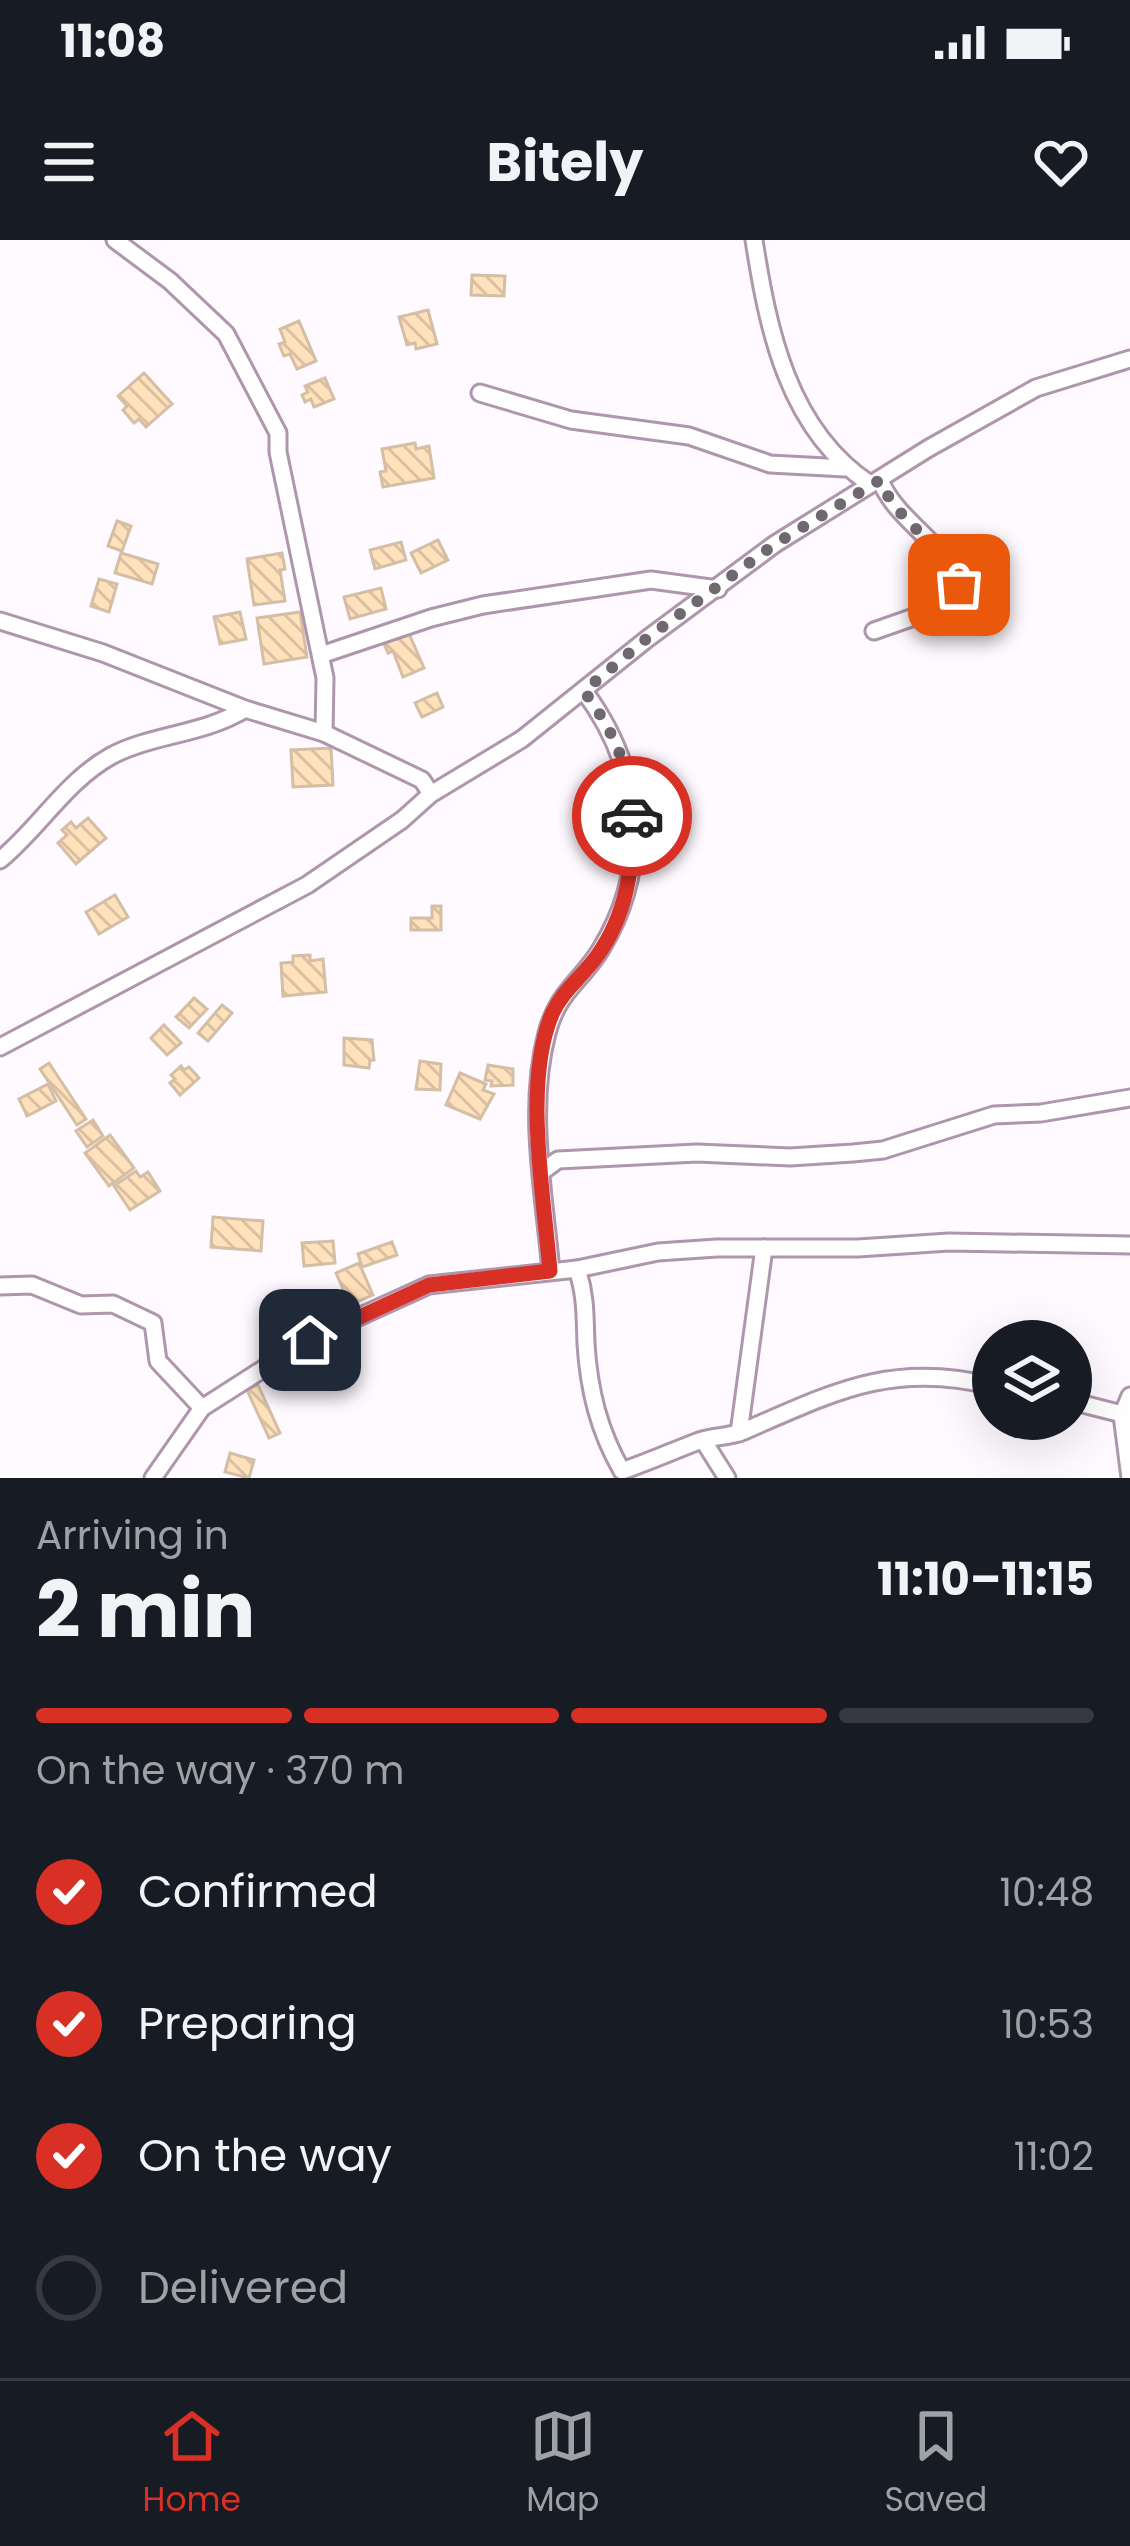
<!DOCTYPE html>
<html lang="en">
<head>
<meta charset="utf-8">
<style>
	:root { --surface:#171b24; --page:#242831; --text:#f1f3f6; --muted:#9ea1a6; --line:#363941; --accent:#d93025 }
	body { margin:0; font-family:Poppins,sans-serif; background:var(--page); color:var(--text); height:100vh; display:flex; flex-direction:column; font-size:45px; white-space:nowrap }
	* { box-sizing:border-box; margin:0 }
	p { font-size:39px; color:var(--muted) }
	.icon { flex:none; width:66px; height:66px; fill:none; stroke:currentColor; stroke-width:2; stroke-linecap:round; stroke-linejoin:round }
	.map { position:relative; height:1238px; overflow:hidden }
	.drawer { display:flex; flex-direction:column; background:var(--surface); flex:1 }
	.drawer>* { flex:none }
	.tools { position:absolute; left:972px; top:1080px; display:grid; gap:24px }
	.tools a { display:grid; place-items:center; width:120px; height:120px; border-radius:50%; background:var(--surface); box-shadow:0 12px 48px #0002; font-size:60px }
	.pin { position:absolute; display:grid; place-items:center; width:102px; height:102px; color:#fff; margin:-51px; border-radius:24px; box-shadow:0 6px 18px #0006 }
	.courier { position:absolute; display:grid; place-items:center; width:120px; height:120px; margin:-60px; border:9px solid #d93025; border-radius:50%; background:#fff; color:#222; box-shadow:0 3px 15px #0007 }
	.summary em { font-style:normal; font-weight:700 }
	.summary div { display:flex; flex-direction:column-reverse }
	.summary { display:flex; align-items:center; justify-content:space-between; height:204px; padding:0 36px }
	h1 { font-size:78px; font-weight:700; line-height:90px }
	.bar { display:grid; grid-template-columns:repeat(4,1fr); gap:18px 12px; align-content:center; height:144px; padding:0 36px }
	.bar i { height:15px; border-radius:9px; background:var(--line) }
	.bar .selected { background:var(--accent) }
	.bar p { grid-column:span 4 }
	ol { padding:0 36px; list-style:none }
	li { display:flex; align-items:center; gap:36px; height:132px }
	li p { margin-inline-start:auto }
	li .icon { padding:12px; border-radius:50%; background:var(--accent); color:#fff; stroke-width:4 }
	li:last-child { color:var(--muted) }
	li i { width:66px; height:66px; border:6px solid var(--line); border-radius:50% }
	.status { display:flex; justify-content:space-between; align-items:center; height:84px; padding:0 60px; background:var(--surface); direction:ltr }
	.status svg { height:33px; fill:currentColor }
	header { display:flex; justify-content:space-between; align-items:center; height:156px; padding:0 36px; background:var(--surface); font-size:54px; font-weight:700 }
	.menu { display:flex; justify-content:space-around; align-items:center; height:168px; border-top:3px solid var(--line); background:var(--surface); font-size:33px; color:var(--muted) }
	.menu a { display:grid; justify-items:center; gap:6px }
	.menu .selected { color:var(--accent) }
	.map>svg:first-child { display:block }
	.building { fill:url(#building-back-hatch); stroke:#d4bea4; stroke-width:3 }
	.lines { fill:none; stroke-linecap:round; stroke-linejoin:round }
	.minor-casing { stroke:#ae96ad; stroke-width:21 }
	.minor { stroke:#fff; stroke-width:15 }
	.done { stroke:#6f686f; stroke-width:12; stroke-dasharray:0 21.6 }
	.route { stroke:#d93025; stroke-width:15 }
</style>
</head>
<body>
<div class="status"><b>11:08</b><svg viewBox="0 0 49 12"><path d="M0 12V9h3v3zM5 12V6h3v6zM10 12V3h3v9zM15 12V0h3v12zM26 1h20v11H26zM47 4h2v5h-2z"/></svg></div>
<header><svg class="icon" aria-label="menu" viewBox="0 0 24 24"><path d="M4 6h16M4 12h16M4 18h16"/></svg>Bitely<svg class="icon" aria-label="heart" viewBox="0 0 24 24"><path d="M12 20l-8-8c-3-5 5-10 8-4 3-6 11-1 8 4z"/></svg></header>
<div class="map">
<svg width="1130" height="1238" viewBox="0 0 1130 1238">
	<defs>
		<pattern id="building-back-hatch" width="6" height="6" patternUnits="userSpaceOnUse" patternTransform="scale(3)"><rect width="6" height="6" fill="#ffe1bc"/><path d="M-1 5l2 2M0 0l6 6M5-1l2 2" fill="none" stroke="#dac0a1"/></pattern>
	</defs>
	<rect width="100%" height="100%" fill="#fffaff"/>
	<g class="building">
		<path d="M472 35 505 36 504 56 471 55Z"/>
		<path d="M428 70 437 104 416 109 415 103 407 105 399 77Z"/>
		<path d="M299 81 316 121 297 129 290 114 284 116 279 104 285 102 280 89Z"/>
		<path d="M144 133 172 164 146 187 139 179 134 183 123 170 127 166 118 156Z"/>
		<path d="M325 138 334 159 314 167 311 159 305 162 302 155 308 152 305 146Z"/>
		<path d="M415 203 416 209 429 206 434 238 383 247 380 232 386 231 382 209Z"/>
		<path d="M117 281 131 286 122 311 108 306Z"/>
		<path d="M438 300 448 320 421 333 411 313Z"/>
		<path d="M401 302 406 320 375 329 370 310Z"/>
		<path d="M121 313 158 324 152 344 115 333Z"/>
		<path d="M282 313 285 329 280 330 285 361 254 365 247 319Z"/>
		<path d="M99 339 117 344 109 372 91 366Z"/>
		<path d="M381 348 386 369 350 379 344 357Z"/>
		<path d="M240 372 246 399 220 404 214 377Z"/>
		<path d="M300 372 307 417 264 424 257 378Z"/>
		<path d="M407 389 424 428 403 437 393 411 388 413 382 399Z"/>
		<path d="M437 453 443 467 422 477 415 463Z"/>
		<path d="M331 508 333 545 293 547 291 510Z"/>
		<path d="M88 578 106 598 76 624 58 603 67 595 62 590 71 582 76 588Z"/>
		<path d="M115 655 128 677 99 694 86 672Z"/>
		<path d="M432 666H441V690H411V678H432Z"/>
		<path d="M310 715V721L323 719 326 752 283 756 281 723 293 722V716Z"/>
		<path d="M194 758 207 769 189 788 176 777Z"/>
		<path d="M222 765 232 773 208 801 198 793Z"/>
		<path d="M164 785 181 803 167 815 151 798Z"/>
		<path d="M344 798 372 800 374 820H370L369 828 344 825Z"/>
		<path d="M420 821 441 824 440 850 416 849Z"/>
		<path d="M49 823 86 879 77 885 40 829Z"/>
		<path d="M488 825 513 829V845L491 846 492 841 485 840Z"/>
		<path d="M181 826 184 830 189 827 199 838 180 855 170 843 175 839 171 835Z"/>
		<path d="M460 833 486 844 483 850 494 854 480 879 446 865Z"/>
		<path d="M48 844 56 861 27 876 19 859Z"/>
		<path d="M93 880 103 896 87 907 76 891Z"/>
		<path d="M110 895 134 928 109 946 85 913Z"/>
		<path d="M136 931 140 937 148 932 160 951 130 970 114 946Z"/>
		<path d="M213 977 263 981 261 1011 211 1007Z"/>
		<path d="M333 1001 335 1023 304 1026 302 1003Z"/>
		<path d="M392 1002 397 1015 362 1027 358 1014Z"/>
		<path d="M359 1023 373 1055 350 1065 336 1033Z"/>
		<path d="M258 1145 280 1193 269 1198 247 1150Z"/>
		<path d="M230 1213 254 1220 249 1238 225 1232Z"/>
	</g>
	<g class="lines">
		<defs>
			<g id="minor">
				<path d="M115 0 170 41 226 94 278 193V212L325 438 324 493"/>
				<path d="M754 0C768 90 788 190 870 244"/>
				<path d="M480 153 571 180 689 196 770 224 845 228"/>
				<path d="M0 381 103 413 245 469 324 493 422 540 431 554"/>
				<path d="M874 391 948 365 959 349C950 304 897 283 880 240"/>
				<path d="M321 415 431 378 483 365 651 340 718 349"/>
				<path d="M0 620C39 588 66 541 111 516 152 494 203 495 245 469"/>
				<path d="M0 807 307 645 402 580 431 554 522 499 647 399 775 304 929 208 1036 148 1130 119"/>
				<path d="M543 931 558 920 697 913 790 917 853 913 883 910 994 875 1041 873 1130 858"/>
				<path d="M577 1029C586 1055 585 1078 586 1104 589 1151 599 1191 622 1231 648 1222 673 1211 699 1201 714 1196 730 1197 744 1191 834 1152 892 1121 993 1146"/>
				<path d="M551 1031C544 953 527 869 547 793 558 751 581 742 601 709 652 625 642 529 584 451"/>
				<path d="M0 1046 32 1045 81 1065 113 1064 153 1083 158 1121 202 1168"/>
				<path d="M1071 1161 1130 1176"/>
				<path d="M739 1193 764 1008"/>
				<path d="M703 1200 727 1238"/>
				<path d="M153 1238 202 1168 310 1099 429 1045 577 1029 658 1012 717 1008H858L949 1002 1130 1005"/>
				<path d="M1130 1238 1122 1175 1130 1156"/>
			</g>
		</defs>
		<use href="#minor" class="minor-casing"/>
		<use href="#minor" class="minor"/>
	</g>
	<g class="lines">
		<path class="done" d="M632 576C630 526 613 491 584 451L646 399 775 304 880 240C896 282 942 302 959 345"/>
		<path class="route" d="M310 1100 429 1045 550 1031C544 956 523 843 552 774 563 750 582 737 597 716 626 676 635 624 632 576"/>
	</g>
</svg>
<div class="tools">
<a><svg class="icon" aria-label="layers" viewBox="0 0 24 24"><path d="M12 4l9 5-9 5-9-5zM3 14l9 5 9-5"/></svg></a>
</div>
<div class="pin" style="left:959px;top:345px;background:#ea580c"><svg class="icon" aria-label="bag" viewBox="0 0 24 24"><path d="M5 8h14l-1 12H6zM9 8a3 3 0 0 1 6 0"/></svg></div>
<div class="pin" style="left:310px;top:1100px;background:#1f2937"><svg class="icon" aria-label="home" viewBox="0 0 24 24"><path d="M3 11l9-7 9 7M6 9v11h12V9"/></svg></div>
<div class="courier" style="left:632px;top:576px"><svg class="icon" aria-label="car" viewBox="0 0 24 24"><path d="M5 17H2v-5l4-1 3-4h7l3 4 3 1v5h-3M9 17h6M6 11h13"/><circle cx="7" cy="17" r="2"/><circle cx="17" cy="17" r="2"/></svg></div>
</div>
<section class="drawer">
<div class="summary"><div><h1>2 min</h1><p>Arriving in</p></div><em>11:10–11:15</em></div>
<div class="bar"><i class="selected"></i><i class="selected"></i><i class="selected"></i><i></i><p>On the way · 370 m</p></div>
<ol>
<li><svg class="icon" aria-label="check" viewBox="0 0 24 24"><path d="M5 12l5 5 9-10"/></svg>Confirmed<p>10:48</p></li>
<li><svg class="icon" aria-label="check" viewBox="0 0 24 24"><path d="M5 12l5 5 9-10"/></svg>Preparing<p>10:53</p></li>
<li><svg class="icon" aria-label="check" viewBox="0 0 24 24"><path d="M5 12l5 5 9-10"/></svg>On the way<p>11:02</p></li>
<li><i></i>Delivered</li>
</ol>
</section>
<nav class="menu">
<a class="selected"><svg class="icon" aria-label="home" viewBox="0 0 24 24"><path d="M3 11l9-7 9 7M6 9v11h12V9"/></svg>Home</a>
<a><svg class="icon" aria-label="map" viewBox="0 0 24 24"><path d="M3 6l6-2 6 2 6-2v14l-6 2-6-2-6 2zM9 4v14M15 6v14"/></svg>Map</a>
<a><svg class="icon" aria-label="saved" viewBox="0 0 24 24"><path d="M7 4h10v16l-5-4-5 4z"/></svg>Saved</a>
</nav>
</body>
</html>
